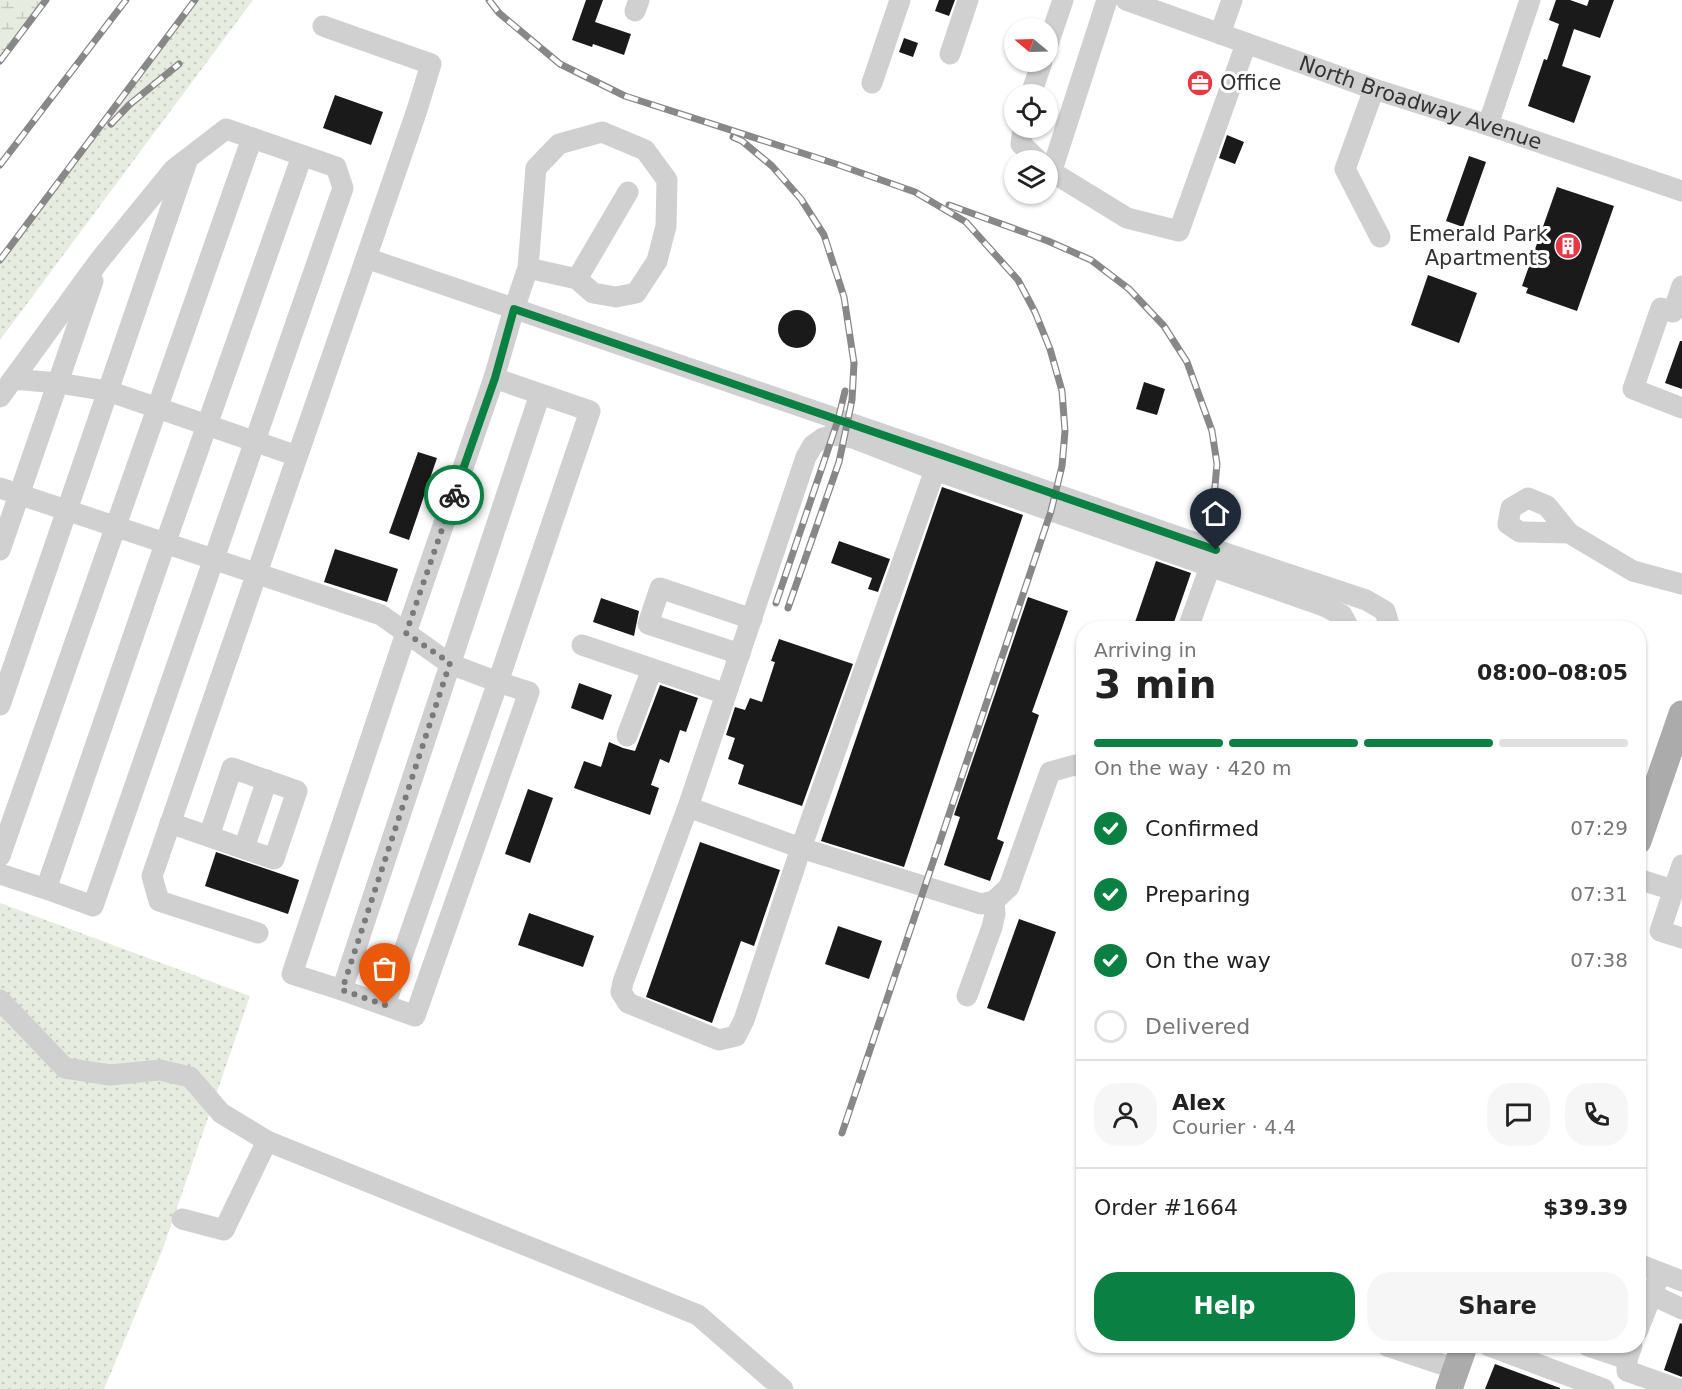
<!DOCTYPE html>
<html lang="en">
<head>
<meta charset="utf-8">
<style>
	:root { --surface:#fff; --page:#f6f6f6; --text:#222; --muted:#767676; --line:#e0e0e0; --accent:#0b8043 }
	body { margin:0; font-family:"DejaVu Sans",sans-serif; background:var(--page); color:var(--text); height:100vh; display:flex; flex-direction:column; font-size:22px; white-space:nowrap }
	* { box-sizing:border-box; margin:0 }
	p { font-size:20px; color:var(--muted) }
	.icon { flex:none; width:33px; height:33px; fill:none; stroke:currentColor; stroke-width:2; stroke-linecap:round; stroke-linejoin:round }
	.map { position:relative; flex:1; overflow:hidden }
	.panel { position:absolute; left:1076px; top:621px; width:570px; height:732px; display:flex; flex-direction:column; background:var(--surface); border-radius:24px; box-shadow:0 2px 4px #0004 }
	.panel>* { flex:none }
	.needle { width:39px; rotate:289deg }
	.buttons { position:absolute; left:1004px; top:18px; display:grid; gap:12px }
	.buttons a { display:grid; place-items:center; width:54px; height:54px; border-radius:50%; background:var(--surface); box-shadow:0 2px 4px #0004; font-size:30px }
	.pin { position:absolute; display:grid; place-items:center; width:51px; height:51px; color:#fff; margin:-62px -26px; border-radius:50% 50% 50% 0; rotate:-45deg; box-shadow:0 0 6px #0007 }
	.pin .icon { rotate:45deg }
	.courier { position:absolute; display:grid; place-items:center; width:60px; height:60px; margin:-30px; border:4px solid #0b8043; border-radius:50%; background:#fff; color:#222; box-shadow:0 2px 8px #0007 }
	.headline em { font-style:normal; font-weight:700 }
	.headline div { display:flex; flex-direction:column-reverse }
	.headline { display:flex; align-items:center; justify-content:space-between; height:102px; padding:0 18px }
	h1 { font-size:39px; font-weight:700; line-height:45px }
	.bar { display:grid; grid-template-columns:repeat(4,1fr); gap:9px 6px; align-content:center; height:72px; padding:0 18px }
	.bar i { height:8px; border-radius:4px; background:var(--line) }
	.bar .selected { background:var(--accent) }
	.bar p { grid-column:span 4 }
	.line { display:flex; align-items:center; gap:15px; padding:0 18px; border-top:2px solid var(--line) }
	.line div { flex:1 }
	.round { display:grid; place-items:center; flex:none; width:63px; height:63px; border-radius:24px; background:var(--page) }
	ol { padding:0 18px; list-style:none }
	li { display:flex; align-items:center; gap:18px; height:66px }
	li p { margin-inline-start:auto }
	li .icon { padding:6px; border-radius:50%; background:var(--accent); color:#fff; stroke-width:4 }
	li:last-child { color:var(--muted) }
	li i { width:33px; height:33px; border:3px solid var(--line); border-radius:50% }
	.cta { display:flex; gap:12px; margin-top:auto; padding:12px 18px }
	.cta a { flex:1; height:69px; border-radius:24px; background:var(--accent); color:#fff; font-size:24px; font-weight:700; line-height:69px; text-align:center }
	.cta a+a { background:var(--page); color:var(--text) }
	.map>svg:first-child { display:block }
	.grass { fill:url(#grass-dots) }
	.wetland { fill:url(#wetland-marsh) }
	.building { fill:#1a1a1a }
	.lines { fill:none; stroke-linecap:round; stroke-linejoin:round }
	.minor { stroke:#d0d0d0; stroke-width:21 }
	.major { stroke:#ababab; stroke-width:27 }
	.rail-casing { stroke:#888; stroke-width:7 }
	.rail { stroke:#fff; stroke-width:4.5; stroke-dasharray:14; stroke-linecap:butt }
	.done { stroke:#7a7a7a; stroke-width:6; stroke-dasharray:0 10.8 }
	.route { stroke:#0b8043; stroke-width:8 }
	.labels { text-anchor:middle; stroke-width:6; stroke-linejoin:round; paint-order:stroke }
	.poi-label { font-size:21px; fill:#333; stroke:#fff; text-anchor:start }
	.street-label { font-size:21px; fill:#333; stroke:#fff }
</style>
</head>
<body>
<div class="map">
<svg width="1682" height="1389" viewBox="0 0 1682 1389">
	<defs>
		<pattern id="grass-dots" width="8" height="8" patternUnits="userSpaceOnUse" patternTransform="scale(1.5)"><rect width="8" height="8" fill="#e6ecdf"/><path d="M2 2h.1M6 6h.1" fill="none" stroke="#c6cbc0" stroke-width="1.8" stroke-linecap="round"/></pattern>
		<pattern id="wetland-marsh" width="20" height="14" patternUnits="userSpaceOnUse" patternTransform="scale(1.5)"><rect width="20" height="14" fill="#e6ecdf"/><path d="M1 5h8M5 5V1M11 12h8M15 12V8" fill="none" stroke="#c6cbc0"/></pattern>
	</defs>
	<rect width="100%" height="100%" fill="#fff"/>
	<g class="grass">
		<path d="M195 0H253L0 340V260Z"/>
		<path d="M0 903 250 996 162 1251 104 1389H0Z"/>
	</g>
	<path class="wetland" d="M0 0H45L0 61Z"/>
	<g class="building">
		<path d="M586 0H603L595 22 631 34 624 55 593 44 592 47 572 40Z"/>
		<path d="M939 0H955L949 16 935 11Z"/>
		<path d="M1556 0H1570L1587 6 1589 0H1614L1600 38 1574 29 1562 66 1591 76 1574 123 1528 106 1544 59 1547 60 1559 24 1549 20Z"/>
		<path d="M904 38 918 43 913 57 899 52Z"/>
		<path d="M335 95 383 112 371 145 323 128Z"/>
		<path d="M1227 135 1244 142 1235 164 1219 158Z"/>
		<path d="M1469 156 1486 162 1463 227 1446 221Z"/>
		<path d="M1557 187 1614 206 1577 311 1526 293 1528 288 1522 286Z"/>
		<path d="M1428 275 1477 293 1459 343 1411 325Z"/>
		<circle cx="797" cy="329" r="19"/>
		<path d="M1680 341H1682V389L1665 383Z"/>
		<path d="M1144 382 1165 389 1157 415 1136 409Z"/>
		<path d="M418 452 437 458 409 540 389 533Z"/>
		<path d="M942 487 1023 515 904 867 821 841Z"/>
		<path d="M839 541 890 559 878 592 868 589 872 578 831 563Z"/>
		<path d="M335 549 398 569 387 602 324 582Z"/>
		<path d="M1156 561 1191 573 1172 628H1133Z"/>
		<path d="M1028 597 1068 611 1032 712 1039 715 997 839 1004 842 990 881 944 865 960 817 954 815Z"/>
		<path d="M601 598 639 611 634 636 593 622Z"/>
		<path d="M779 639 853 664 802 806 738 784 744 765 728 759 735 738 726 735 735 707 745 710 750 698 762 702 775 662 771 661Z"/>
		<path d="M579 683 612 695 603 720 571 708Z"/>
		<path d="M660 685 698 698 686 732 680 730 669 763 660 759 651 785 659 788 650 815 574 788 584 761 601 767 609 742 623 748 635 751Z"/>
		<path d="M528 789 553 798 530 863 505 854Z"/>
		<path d="M700 842 780 870 754 946 741 941 712 1023 646 997Z"/>
		<path d="M216 852 299 880 288 914 205 886Z"/>
		<path d="M529 913 594 936 583 967 518 945Z"/>
		<path d="M1019 919 1056 932 1024 1021 987 1008Z"/>
		<path d="M838 926 882 941 869 979 825 964Z"/>
		<path d="M1680 1323 1682 1324V1377L1664 1370Z"/>
		<path d="M1495 1364 1560 1388V1389H1485Z"/>
	</g>
	<g class="lines">
		<g class="minor">
			<path id="s1" d="M1126 0 1374 89 1488 125 1682 191"/>
			<path d="M635 11 639 0"/>
			<path d="M1220 34 1232 0"/>
			<path d="M1047 47 1063 0"/>
			<path d="M950 54 968 0"/>
			<path d="M872 83 900 0"/>
			<path d="M1374 89 1345 169 1380 237"/>
			<path d="M1031 94 1042 62"/>
			<path d="M1488 125 1530 0"/>
			<path d="M1023 128 1021 144 1038 160"/>
			<path d="M1047 169 1127 218 1179 231 1246 44"/>
			<path d="M1051 173 1107 0"/>
			<path d="M366 258 940 454 1216 550 1366 600 1385 611 1390 628"/>
			<path d="M577 279 628 192"/>
			<path d="M1682 286 1673 312 1661 308 1633 389 1682 408"/>
			<path d="M494 378 514 309 528 268 536 168 559 144 602 132 645 150 667 180 666 226 657 261 636 293 616 297 593 293 577 279 528 268"/>
			<path d="M13 379 99 261 174 169 226 129 336 167 343 188 93 906 46 889"/>
			<path d="M0 397 13 379 58 383 108 391 297 456"/>
			<path d="M940 454 935 470 801 848 744 1020 736 1036 719 1040 628 1003 621 992 623 982 688 807 806 457 813 445 823 438 833 435 853 438 935 470 1324 606 1342 615 1349 628"/>
			<path d="M0 488 381 615 450 664 498 682 590 411 494 378 406 633 292 974 342 990 540 394"/>
			<path d="M1569 533 1520 532 1508 524 1511 508 1528 498 1547 506 1569 533 1633 571 1682 584"/>
			<path d="M0 550 93 281"/>
			<path d="M1188 628 1215 553"/>
			<path d="M582 645 726 694"/>
			<path d="M740 654 648 624 660 588 752 619"/>
			<path d="M0 705 187 161"/>
			<path d="M627 736 652 669"/>
			<path d="M688 807 801 848 981 904 994 901 1009 887 1050 772 1075 765 1083 768"/>
			<path d="M170 823C205 835 239 847 274 859L297 791 232 768 209 836"/>
			<path d="M244 848 267 780"/>
			<path d="M0 856 252 138"/>
			<path d="M1682 865 1660 931 1682 938"/>
			<path d="M0 874 46 889 165 544 302 156"/>
			<path d="M1638 879 1673 890"/>
			<path d="M258 933 159 901 152 876 366 258 417 110 431 64 323 26"/>
			<path d="M342 990 415 1016 529 692 498 682 385 1005"/>
			<path d="M967 996 992 927 995 914 994 901"/>
			<path d="M0 1000 65 1068 110 1075 160 1070 190 1077 221 1113 267 1141"/>
			<path d="M182 1219 224 1230 267 1141 698 1315 783 1389"/>
			<path d="M1638 1264 1682 1281"/>
			<path d="M1638 1288 1682 1309"/>
			<path d="M1638 1330 1660 1274"/>
			<path d="M1387 1346 1456 1369"/>
			<path d="M1489 1346 1604 1389"/>
			<path d="M1588 1346 1627 1359 1632 1346"/>
			<path d="M1627 1359V1371L1678 1389"/>
		</g>
		<g class="major">
			<path d="M1638 841 1682 714"/>
			<path d="M1449 1389 1464 1346"/>
		</g>
		<defs>
			<g id="rail">
				<path d="M489 0 499 13 560 64 625 96 836 164 915 192 966 222 1018 280 1035 312 1050 349 1062 391 1065 431 1062 466 1051 511 842 1133"/>
				<path d="M0 61 46 0"/>
				<path d="M111 124 129 105 179 64"/>
				<path d="M733 137 742 141 772 166 801 199 824 235 844 297 854 363 852 400 839 462 788 608"/>
				<path d="M0 165 126 0"/>
				<path d="M949 205 1048 241 1091 260 1129 289 1164 326 1187 362 1212 431 1217 464 1211 529"/>
				<path d="M0 260 195 0"/>
				<path d="M776 603 838 420 845 391"/>
			</g>
		</defs>
		<use href="#rail" class="rail-casing"/>
		<use href="#rail" class="rail"/>
	</g>
	<g class="lines">
		<path class="done" d="M385 1005 342 990 450 663 406 633 454 495"/>
		<path class="route" d="M454 495 495 378 514 309 959 461 1216 550"/>
	</g>
	<defs>
		<symbol id="office-disc" viewBox="-11 -11 22 22"><circle r="9.5" fill="#e63946" stroke="#fff"/><path d="M-6-3h4V-5.5h4V-3h4V5H-6ZM-1-4.5V-3h2v-1.5ZM-6 0V1H6V0Z" fill="#fff"/></symbol>
		<symbol id="building-disc" viewBox="-11 -11 22 22"><circle r="9.5" fill="#e63946" stroke="#fff"/><path d="M-4-6H4V6H1V3H-1V6H-4ZM-2.5-4.3h1.7v1.8h-1.7ZM.8-4.3h1.7v1.8H.8ZM-2.5-1h1.7V.8h-1.7ZM.8-1h1.7V.8H.8Z" fill="#fff"/></symbol>
	</defs>
	<g fill-rule="evenodd">
		<use href="#office-disc" x="1185" y="68" width="30" height="30"/>
		<use href="#building-disc" x="1553" y="231" width="30" height="30"/>
	</g>
	<g class="labels">
		<g class="poi-label">
			<text x="1220" y="90">Office</text>
			<text x="1548" y="241" text-anchor="end">Emerald Park<tspan x="1548" dy="24">Apartments</tspan></text>
		</g>
		<g class="street-label">
			<text dy="7" stroke="none"><textPath href="#s1" startOffset="312">North Broadway Avenue</textPath></text>
		</g>
	</g>
</svg>
<div class="buttons">
<a><svg class="needle" viewBox="-14 -14 28 28"><path d="M0-13l5 13h-10z" fill="#e53935"/><path d="M0 13l5-13h-10z" fill="#767676"/></svg></a>
<a><svg class="icon" aria-label="locate" viewBox="0 0 24 24"><circle cx="12" cy="12" r="6"/><path d="M12 2v4M12 18v4M2 12h4M18 12h4"/></svg></a>
<a><svg class="icon" aria-label="layers" viewBox="0 0 24 24"><path d="M12 4l9 5-9 5-9-5zM3 14l9 5 9-5"/></svg></a>
</div>
<div class="pin" style="left:385px;top:1005px;background:#ea580c"><svg class="icon" aria-label="bag" viewBox="0 0 24 24"><path d="M5 8h14l-1 12H6zM9 8a3 3 0 0 1 6 0"/></svg></div>
<div class="pin" style="left:1216px;top:550px;background:#1f2937"><svg class="icon" aria-label="home" viewBox="0 0 24 24"><path d="M3 11l9-7 9 7M6 9v11h12V9"/></svg></div>
<div class="courier" style="left:454px;top:495px"><svg class="icon" aria-label="bike" viewBox="0 0 24 24"><circle cx="6" cy="16" r="4"/><circle cx="18" cy="16" r="4"/><path d="M6 16l4-8h5l3 8M10 8l3 8H6M13 5h3"/></svg></div>
<section class="panel">
<div class="headline"><div><h1>3 min</h1><p>Arriving in</p></div><em>08:00–08:05</em></div>
<div class="bar"><i class="selected"></i><i class="selected"></i><i class="selected"></i><i></i><p>On the way · 420 m</p></div>
<ol>
<li><svg class="icon" aria-label="check" viewBox="0 0 24 24"><path d="M5 12l5 5 9-10"/></svg>Confirmed<p>07:29</p></li>
<li><svg class="icon" aria-label="check" viewBox="0 0 24 24"><path d="M5 12l5 5 9-10"/></svg>Preparing<p>07:31</p></li>
<li><svg class="icon" aria-label="check" viewBox="0 0 24 24"><path d="M5 12l5 5 9-10"/></svg>On the way<p>07:38</p></li>
<li><i></i>Delivered</li>
</ol>
<div class="line" style="height:108px"><a class="round"><svg class="icon" aria-label="person" viewBox="0 0 24 24"><circle cx="12" cy="8" r="4"/><path d="M4 21q1-7 8-7t8 7"/></svg></a><div><b>Alex</b><p>Courier · 4.4</p></div><a class="round"><svg class="icon" aria-label="chat" viewBox="0 0 24 24"><path d="M4 5h16v11H9l-5 4z"/></svg></a><a class="round"><svg class="icon" aria-label="phone" viewBox="0 0 24 24"><path d="M5 4h4l2 5-3 2q2 4 5 5l2-3 5 2v4C11 20 4 13 5 4z"/></svg></a></div>
<div class="line" style="height:78px"><div>Order #1664</div><b>$39.39</b></div>
<div class="cta"><a>Help</a><a>Share</a></div>
</section>
</div>
</body>
</html>
